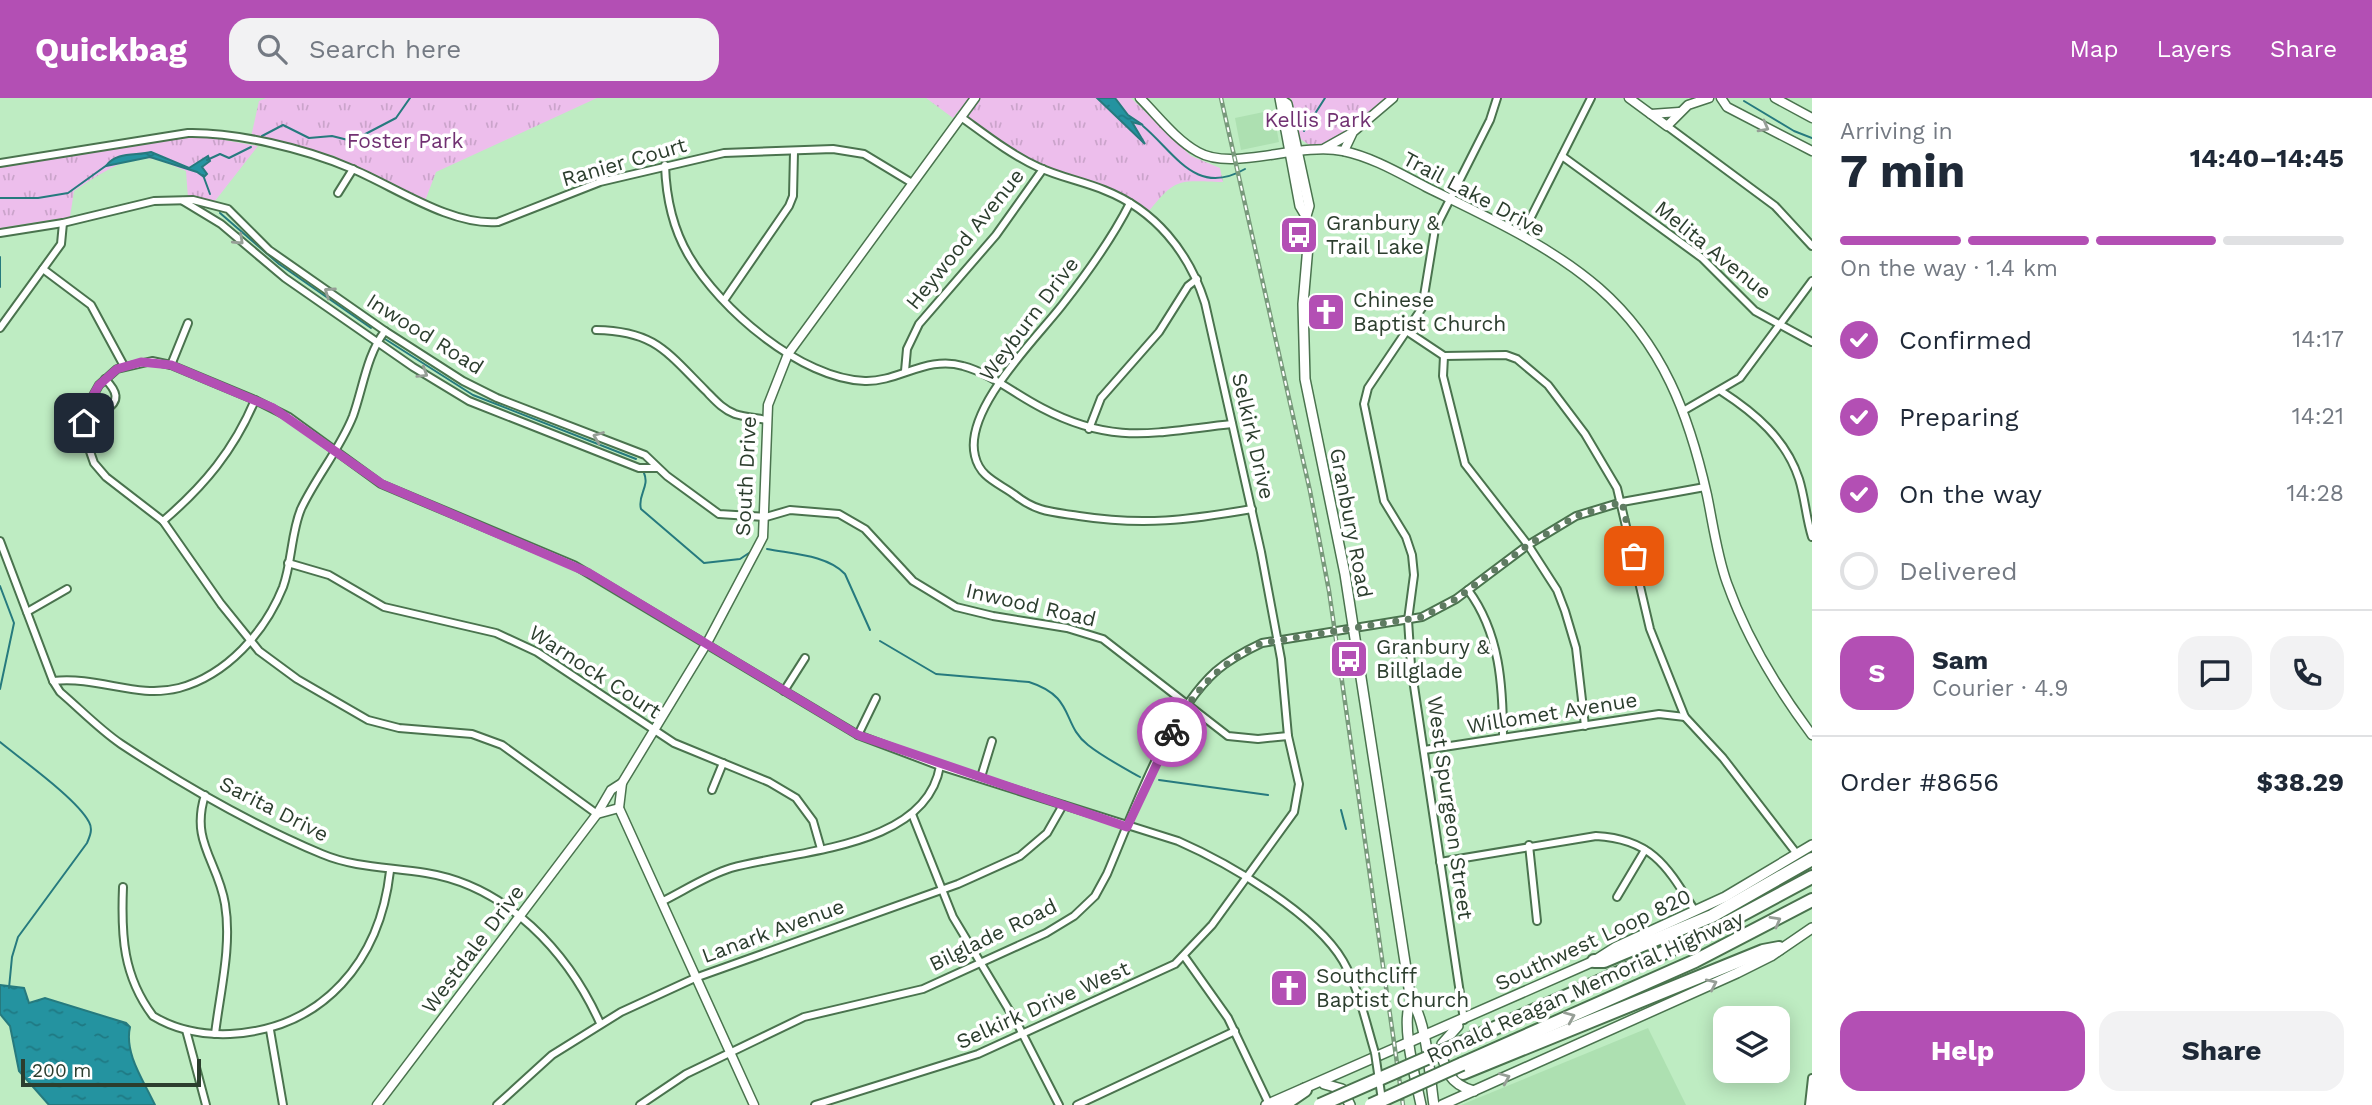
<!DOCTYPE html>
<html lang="en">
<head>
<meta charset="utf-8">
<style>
	:root { --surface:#fff; --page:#f2f2f3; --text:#1f2937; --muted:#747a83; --line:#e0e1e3; --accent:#b34fb4 }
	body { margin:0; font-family:"Work Sans",sans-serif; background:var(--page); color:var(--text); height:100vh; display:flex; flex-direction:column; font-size:26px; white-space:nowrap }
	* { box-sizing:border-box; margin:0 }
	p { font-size:23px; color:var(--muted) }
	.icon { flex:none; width:38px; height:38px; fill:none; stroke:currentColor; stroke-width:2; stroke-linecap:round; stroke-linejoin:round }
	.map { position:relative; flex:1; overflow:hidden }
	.side { display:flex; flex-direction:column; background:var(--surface); width:560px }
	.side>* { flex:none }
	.controls { position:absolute; left:1713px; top:908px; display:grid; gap:14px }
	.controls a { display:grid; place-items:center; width:77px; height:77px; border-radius:14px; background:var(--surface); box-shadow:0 4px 18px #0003; font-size:35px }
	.scale { position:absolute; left:21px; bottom:18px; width:180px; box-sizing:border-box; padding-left:7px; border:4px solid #2c3e2e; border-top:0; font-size:19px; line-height:24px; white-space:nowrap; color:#2c3e2e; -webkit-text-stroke:5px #fff; paint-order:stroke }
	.pin { position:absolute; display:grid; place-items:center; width:60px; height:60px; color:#fff; margin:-30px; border-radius:14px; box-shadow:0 4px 10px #0006 }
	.courier { position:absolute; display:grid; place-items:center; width:70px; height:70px; margin:-35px; border:5px solid #b34fb4; border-radius:50%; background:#fff; color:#222; box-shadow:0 2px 9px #0007 }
	.overview em { font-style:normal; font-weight:700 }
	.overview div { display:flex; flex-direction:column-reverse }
	.overview { display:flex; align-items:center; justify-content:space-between; height:119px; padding:0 28px }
	h1 { font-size:46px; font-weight:700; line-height:52px }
	.bar { display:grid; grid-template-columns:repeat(4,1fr); gap:10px 7px; align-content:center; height:84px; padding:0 28px }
	.bar i { height:9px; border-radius:5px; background:var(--line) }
	.bar .on { background:var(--accent) }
	.bar p { grid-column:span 4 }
	.line { display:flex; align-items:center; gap:18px; padding:0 28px; border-top:2px solid var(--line) }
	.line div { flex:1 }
	.round { display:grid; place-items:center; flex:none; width:74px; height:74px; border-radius:21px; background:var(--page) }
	ol { padding:0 28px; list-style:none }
	li { display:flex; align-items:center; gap:21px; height:77px }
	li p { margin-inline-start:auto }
	li .icon { padding:7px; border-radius:50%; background:var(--accent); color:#fff; stroke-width:4 }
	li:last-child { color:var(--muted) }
	li i { width:38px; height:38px; border:4px solid var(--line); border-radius:50% }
	.button { display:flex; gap:14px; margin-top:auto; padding:14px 28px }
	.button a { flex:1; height:80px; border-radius:21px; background:var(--accent); color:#fff; font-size:28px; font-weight:700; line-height:80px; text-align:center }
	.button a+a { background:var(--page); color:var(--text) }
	header { display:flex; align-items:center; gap:42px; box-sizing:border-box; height:98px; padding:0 35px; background:var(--accent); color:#fff }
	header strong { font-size:33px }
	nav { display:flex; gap:38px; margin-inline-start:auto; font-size:24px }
	.search { width:490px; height:63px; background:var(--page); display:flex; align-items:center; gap:18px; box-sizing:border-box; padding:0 24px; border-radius:21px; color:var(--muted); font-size:26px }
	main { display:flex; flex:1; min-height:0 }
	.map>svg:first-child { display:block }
	.built { fill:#ade0b1 }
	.park { fill:url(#park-tufts) }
	.water { fill:url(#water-ripples); stroke:#267a7e; stroke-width:2 }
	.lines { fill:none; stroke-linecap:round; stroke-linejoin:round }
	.stream { stroke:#267a7e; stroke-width:2 }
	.minor-casing { stroke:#4a734e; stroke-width:10 }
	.tertiary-casing { stroke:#4a734e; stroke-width:11 }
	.secondary-casing { stroke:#4a734e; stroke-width:12 }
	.motorway-casing { stroke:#4a734e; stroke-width:16 }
	.minor { stroke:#fff; stroke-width:6 }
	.tertiary { stroke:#fff; stroke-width:8 }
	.secondary { stroke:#fff; stroke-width:9 }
	.motorway { stroke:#fff; stroke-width:12 }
	.rail-casing { stroke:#78997b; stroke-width:4.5 }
	.rail { stroke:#fff; stroke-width:2; stroke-dasharray:5; stroke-linecap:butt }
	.minor-bridge-casing { stroke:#4a734e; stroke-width:10; stroke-linecap:butt }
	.motorway-bridge-casing { stroke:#4a734e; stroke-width:16; stroke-linecap:butt }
	.minor-bridge { stroke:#fff; stroke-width:6 }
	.motorway-bridge { stroke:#fff; stroke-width:12 }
	.oneway { stroke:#969e96 }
	.done { stroke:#5f7b62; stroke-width:7; stroke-dasharray:0 12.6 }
	.route { stroke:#b34fb4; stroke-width:9 }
	.labels { text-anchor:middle; stroke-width:7; stroke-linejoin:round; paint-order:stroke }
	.park-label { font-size:21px; fill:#713172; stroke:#fff }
	.street-label { font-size:21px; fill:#2c3e2e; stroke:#fff }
	.poi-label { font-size:21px; fill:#2c3e2e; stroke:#fff; text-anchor:start }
</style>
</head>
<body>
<header>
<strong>Quickbag</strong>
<div class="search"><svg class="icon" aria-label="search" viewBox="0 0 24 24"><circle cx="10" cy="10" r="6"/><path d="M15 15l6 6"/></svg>Search here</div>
<nav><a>Map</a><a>Layers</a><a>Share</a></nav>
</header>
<main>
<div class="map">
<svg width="1812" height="1007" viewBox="0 0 1812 1007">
	<defs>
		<pattern id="park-tufts" width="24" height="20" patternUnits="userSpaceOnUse" patternTransform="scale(1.75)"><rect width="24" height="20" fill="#edbeec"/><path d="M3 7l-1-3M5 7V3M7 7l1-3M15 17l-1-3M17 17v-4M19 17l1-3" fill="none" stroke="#cba4cb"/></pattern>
		<pattern id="water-ripples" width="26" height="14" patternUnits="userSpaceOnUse" patternTransform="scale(1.75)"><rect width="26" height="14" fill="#2493a0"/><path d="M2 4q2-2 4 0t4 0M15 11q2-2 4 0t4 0" fill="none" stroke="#1f7983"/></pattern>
	</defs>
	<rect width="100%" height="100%" fill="#beecc2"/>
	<g class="built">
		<path d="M1273 12 1279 44 1241 52 1235 20Z"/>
		<path d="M1648 930 1686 1007H1461Z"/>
	</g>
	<g class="park">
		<path d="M266 0H597L436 74 425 103 334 58 251 39 259 3Z"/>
		<path d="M926 0H1131L1191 58 1220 70 1223 84C1180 83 1177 78 1149 113 1117 90 1086 84 1050 71 1017 59 987 33 959 12L953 20Z"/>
		<path d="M1291 0H1388C1368 14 1323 69 1298 38Z"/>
		<path d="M197 37 258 48 215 103 188 100 186 73C178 70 170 66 161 63 131 52 98 78 74 93L70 119 0 130V69Z"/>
	</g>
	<g class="water">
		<path d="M1097 0H1115L1128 17 1143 27 1132 24 1145 46Z"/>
		<path d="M151 54 189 70 208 58 210 63 202 69 207 76 204 79 197 74 150 59 106 68C116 53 137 58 151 54Z"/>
		<path d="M0 887 24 890 29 905 45 900 126 925 130 929C124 956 144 983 155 1007H49L19 973 10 928 0 916Z"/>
	</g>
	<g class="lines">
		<g class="stream">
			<path d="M1744 3 1794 33 1812 40"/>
			<path d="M1143 28C1176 56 1196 99 1245 71"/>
			<path d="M1304 33 1325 0"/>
			<path d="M262 38 283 27 309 40 332 38 352 43 396 20 410 0"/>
			<path d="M207 62 220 56 229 60 251 49"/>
			<path d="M203 77 210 96"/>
			<path d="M0 100H38L68 95 107 67"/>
			<path d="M220 115 279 166 371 230"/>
			<path d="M0 159V189"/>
			<path d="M385 241 473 297 636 361"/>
			<path d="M644 375C650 389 637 397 641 411L704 465 740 461 752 453"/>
			<path d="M767 451C792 456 827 457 845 476L870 532"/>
			<path d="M0 488 14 525 0 591"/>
			<path d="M880 543 936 576 1029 584C1076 599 1061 626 1088 647 1103 659 1124 670 1140 679"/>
			<path d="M0 644C22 662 77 701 89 724 93 731 90 738 87 745L18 839 12 859 9 890"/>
			<path d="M1159 682 1268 697"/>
			<path d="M1341 712 1346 731"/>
		</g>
		<defs>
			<g id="minor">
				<path d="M1667 28 1775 108 1812 148"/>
				<path d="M1562 58 1702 160 1755 213 1812 244"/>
				<path d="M0 65 188 35C236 34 306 51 350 70 394 88 450 128 498 124L600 84 724 55 833 51 864 56 912 85"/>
				<path d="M665 67C666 98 673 131 689 158 720 211 801 281 865 283 898 284 928 257 963 268 990 275 1016 297 1042 310 1114 348 1156 334 1232 326"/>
				<path d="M338 95 353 71"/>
				<path d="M183 103 221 126 285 180 413 269 469 303 639 370H657"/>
				<path d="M1130 105C1112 141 1088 174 1063 206 1037 240 963 311 975 358 980 380 999 385 1015 397 1036 414 1053 414 1079 418 1144 428 1188 422 1252 411"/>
				<path d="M0 135 63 125 154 103 193 102 228 111 269 152 385 233 463 283 497 300 645 357 667 378 719 416 766 419 790 412 839 416 865 431 913 483 956 509 993 518 1067 530 1103 541 1228 638 1258 641 1288 638"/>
				<path d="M1522 137 1591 0"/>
				<path d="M43 171 91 207 124 268"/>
				<path d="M725 201 789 108 793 98 794 54"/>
				<path d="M0 230 61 146 63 125"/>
				<path d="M596 232C654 233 666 253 705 292 714 301 722 311 735 316 744 319 756 320 767 322"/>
				<path d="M1408 234 1444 258 1506 257 1517 261 1548 287 1585 336 1617 390 1650 531 1685 619 1723 660 1797 756"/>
				<path d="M1444 258 1443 278 1465 366 1528 447 1557 492 1565 513 1576 550 1585 628"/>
				<path d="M171 267 188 225"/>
				<path d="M905 273 907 251 919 226 996 137 1043 71"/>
				<path d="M1721 293C1755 315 1786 341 1799 381 1805 400 1806 420 1812 439"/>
				<path d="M88 309 105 312C121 303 117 293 105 281"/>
				<path d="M1683 313 1740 280 1812 183"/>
				<path d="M1089 331 1101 300 1159 234 1188 188 1197 181"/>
				<path d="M163 423C204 388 234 352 255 302"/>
				<path d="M0 443 53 583 60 594C80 611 99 631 121 646 183 687 253 727 322 756 355 770 390 769 426 775 507 788 568 854 600 925"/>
				<path d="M288 465 329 477 384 509 496 535 537 554 674 645 769 684 796 700 813 723 821 751"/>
				<path d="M1468 492C1500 535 1503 588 1503 639"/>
				<path d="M27 514 67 491"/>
				<path d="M53 583C100 578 136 601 179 590 227 577 265 534 283 489 292 464 291 435 301 411 316 379 340 351 353 318 363 290 367 256 385 233"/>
				<path d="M784 593 805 560"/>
				<path d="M858 637 876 600"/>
				<path d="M1424 652 1659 616 1685 619"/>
				<path d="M981 679 992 643"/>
				<path d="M712 692 723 665"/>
				<path d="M205 697C190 744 218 763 225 806 232 848 220 894 215 936"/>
				<path d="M597 716 502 647 472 636 399 630 368 622 297 581 259 553 221 506 163 423 106 379 94 365 85 339 84 325 89 305 99 287 117 271 152 263 171 267 255 302 289 319 381 386 574 467 858 637 940 668 1178 743C1228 765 1315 815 1343 863 1359 891 1366 925 1375 955"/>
				<path d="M912 716 953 819 1018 927 1059 1007"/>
				<path d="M1529 747 1537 823"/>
				<path d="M1440 764 1596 738C1653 741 1668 770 1695 813"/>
				<path d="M123 789C121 838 123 878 153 918 176 932 204 937 230 936 324 931 380 862 390 773"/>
				<path d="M1617 799 1645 752"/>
				<path d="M663 803C685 792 708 777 731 770 795 752 926 751 940 668"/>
				<path d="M1184 858 1228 920 1269 1006"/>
				<path d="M1464 922 1411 568 1408 522 1414 477 1412 457 1406 439 1384 403 1364 306 1368 290 1422 210 1435 131 1490 22 1497 0"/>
				<path d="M186 932 206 1007"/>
				<path d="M270 932 283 1007"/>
				<path d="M497 1007 552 957 621 914 695 880 958 786 1020 758 1047 735 1063 707"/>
				<path d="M640 1007 686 976 804 919 923 891 1046 835 1074 818 1095 798 1107 776C1133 715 1167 617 1216 573 1230 561 1245 553 1262 545L1422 519 1456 501 1528 447 1576 418 1622 404 1705 389"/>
				<path d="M815 1007 978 956 1175 866 1212 827 1294 714 1299 686 1288 638 1281 561 1261 454 1205 205C1189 154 1155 112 1104 92 1082 83 1059 79 1038 69 1010 56 986 37 961 19"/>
				<path d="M1077 1007 1235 933"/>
				<path d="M1809 1007 1812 980"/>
			</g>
			<g id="tertiary">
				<path d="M1140 0C1158 18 1176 42 1198 54 1233 74 1297 44 1343 53 1372 59 1399 75 1426 89 1485 118 1548 146 1599 190 1663 246 1689 317 1707 397 1713 426 1717 457 1727 485 1747 541 1776 589 1812 637"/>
				<path d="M1629 0 1667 28 1688 7 1709 0"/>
				<path d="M1721 0 1727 9 1812 53"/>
				<path d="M1775 0 1812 20"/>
				<path d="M1651 16 1679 14"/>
				<path d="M1325 50 1350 36"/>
				<path d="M1344 53 1353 34 1393 0"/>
				<path d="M597 716 611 692 622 685"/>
				<path d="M377 1007 597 716 619 710"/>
				<path d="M754 1007 619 710 622 685 707 545 763 439 768 307 788 256 975 0"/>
			</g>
			<g id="secondary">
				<path d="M1280 0 1300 108 1306 118"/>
				<path d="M1281 2 1287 6 1309 108 1306 118 1308 148 1303 206 1305 281 1345 476 1411 903C1427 921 1430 983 1434 1007"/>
				<path d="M1411 903C1400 925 1416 982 1421 1007"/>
				<path d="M1458 928 1442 946C1441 970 1451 987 1474 993"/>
				<path d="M1324 986 1342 991 1350 1007"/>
				<path d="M1266 1007 1594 863 1616 849 1725 799 1812 747"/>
				<path d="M1442 1007 1737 875 1771 858 1812 830"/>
			</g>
			<g id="motorway">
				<path d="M1594 863H1604L1712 818 1812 761"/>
				<path d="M1459 946 1706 836 1812 779"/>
				<path d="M1462 966 1695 863 1812 802"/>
				<path d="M1463 975 1763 853 1779 850"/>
				<path d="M1283 1007 1305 992"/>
			</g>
		</defs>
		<use href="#minor" class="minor-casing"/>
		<use href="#tertiary" class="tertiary-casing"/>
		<use href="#secondary" class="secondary-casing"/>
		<use href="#motorway" class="motorway-casing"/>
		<use href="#minor" class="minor"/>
		<use href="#tertiary" class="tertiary"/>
		<use href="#secondary" class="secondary"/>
		<use href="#motorway" class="motorway"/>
		<defs>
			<path id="rail" d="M1221 0 1310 393 1329 493 1403 1007"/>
		</defs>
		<use href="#rail" class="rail-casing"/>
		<use href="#rail" class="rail"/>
		<defs>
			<path id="minor-bridge" d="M1375 955 1382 1002"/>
			<g id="motorway-bridge">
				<path d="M1320 1007 1459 946"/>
				<path d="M1371 1007 1462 966"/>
			</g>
		</defs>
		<use href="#minor-bridge" class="minor-bridge-casing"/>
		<use href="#motorway-bridge" class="motorway-bridge-casing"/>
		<use href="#minor-bridge" class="minor-bridge"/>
		<use href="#motorway-bridge" class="motorway-bridge"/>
	</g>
	<defs><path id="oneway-chevron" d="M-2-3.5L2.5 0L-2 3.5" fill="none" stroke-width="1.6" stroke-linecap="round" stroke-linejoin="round" transform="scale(1.75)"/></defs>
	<g class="oneway">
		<use href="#oneway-chevron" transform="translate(1764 29) rotate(28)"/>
		<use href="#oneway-chevron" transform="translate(239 142) rotate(43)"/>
		<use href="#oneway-chevron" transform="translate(329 194) rotate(-145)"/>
		<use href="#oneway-chevron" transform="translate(423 275) rotate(32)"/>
		<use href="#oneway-chevron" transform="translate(598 339) rotate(-159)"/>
		<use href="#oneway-chevron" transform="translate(1776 823) rotate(-29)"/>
		<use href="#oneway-chevron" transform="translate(1712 886) rotate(-25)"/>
		<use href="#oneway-chevron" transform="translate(1570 919) rotate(-23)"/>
		<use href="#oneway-chevron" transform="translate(1505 980) rotate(-23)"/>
	</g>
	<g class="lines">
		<path class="done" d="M1172 634C1193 593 1220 565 1262 545L1422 519 1456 501 1528 447 1576 418 1622 404 1634 458"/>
		<path class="route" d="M84 325 89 305 99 287 117 271 141 264 171 267 273 310 382 386 589 475 858 637 1127 729 1172 634"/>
	</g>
	<defs>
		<symbol id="bus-square" viewBox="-11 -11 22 22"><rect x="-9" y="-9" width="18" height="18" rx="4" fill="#b34fb4" stroke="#fff"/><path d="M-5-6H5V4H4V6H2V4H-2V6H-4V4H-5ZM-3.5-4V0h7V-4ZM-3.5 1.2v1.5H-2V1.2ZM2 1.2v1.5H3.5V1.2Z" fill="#fff"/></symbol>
		<symbol id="church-square" viewBox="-11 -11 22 22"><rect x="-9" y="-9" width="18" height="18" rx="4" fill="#b34fb4" stroke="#fff"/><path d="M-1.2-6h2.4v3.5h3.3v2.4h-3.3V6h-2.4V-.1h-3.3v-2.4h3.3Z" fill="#fff"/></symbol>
	</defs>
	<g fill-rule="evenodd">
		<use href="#bus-square" x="1277" y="115" width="44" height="44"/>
		<use href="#church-square" x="1304" y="192" width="44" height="44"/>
		<use href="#bus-square" x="1327" y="539" width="44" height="44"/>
		<use href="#church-square" x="1267" y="868" width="44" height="44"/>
	</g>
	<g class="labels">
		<g class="park-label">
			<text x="1318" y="29">Kellis Park</text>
			<text x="405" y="50">Foster Park</text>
		</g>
		<g class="street-label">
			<text transform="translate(624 64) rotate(-16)" y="7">Ranier Court</text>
			<text transform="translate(1474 96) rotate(28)" y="7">Trail Lake Drive</text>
			<text transform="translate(965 141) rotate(-51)" y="7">Heywood Avenue</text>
			<text transform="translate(1713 152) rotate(39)" y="7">Melita Avenue</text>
			<text transform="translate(1029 221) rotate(-53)" y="7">Weyburn Drive</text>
			<text transform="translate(425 236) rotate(32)" y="7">Inwood Road</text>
			<text transform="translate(1253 338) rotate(77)" y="7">Selkirk Drive</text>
			<text transform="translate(746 378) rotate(-87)" y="7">South Drive</text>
			<text transform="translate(1351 425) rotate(79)" y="7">Granbury Road</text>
			<text transform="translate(1031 507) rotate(13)" y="7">Inwood Road</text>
			<text transform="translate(595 574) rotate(33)" y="7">Warnock Court</text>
			<text transform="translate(1552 615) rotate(-9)" y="7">Willomet Avenue</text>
			<text transform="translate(1450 710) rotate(82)" y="7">West Spurgeon Street</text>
			<text transform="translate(274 711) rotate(27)" y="7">Sarita Drive</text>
			<text transform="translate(773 833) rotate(-20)" y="7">Lanark Avenue</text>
			<text transform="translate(993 837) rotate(-26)" y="7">Bilglade Road</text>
			<text transform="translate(1593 842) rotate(-25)" y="7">Southwest Loop 820</text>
			<text transform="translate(473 851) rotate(-53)" y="7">Westdale Drive</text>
			<text transform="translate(1585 889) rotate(-24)" y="7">Ronald Reagan Memorial Highway</text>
			<text transform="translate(1043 907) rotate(-24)" y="7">Selkirk Drive West</text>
		</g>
		<g class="poi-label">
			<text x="1326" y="132">Granbury &amp;<tspan x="1326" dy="24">Trail Lake</tspan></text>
			<text x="1353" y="209">Chinese<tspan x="1353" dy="24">Baptist Church</tspan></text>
			<text x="1376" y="556">Granbury &amp;<tspan x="1376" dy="24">Billglade</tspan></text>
			<text x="1316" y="885">Southcliff<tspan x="1316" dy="24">Baptist Church</tspan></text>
		</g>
	</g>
</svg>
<div class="controls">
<a><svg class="icon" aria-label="layers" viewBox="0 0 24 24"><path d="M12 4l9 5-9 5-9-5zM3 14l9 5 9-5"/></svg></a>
</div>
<div class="scale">200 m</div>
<div class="pin" style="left:1634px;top:458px;background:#ea580c"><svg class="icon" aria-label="bag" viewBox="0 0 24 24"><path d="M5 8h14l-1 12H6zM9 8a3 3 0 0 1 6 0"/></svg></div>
<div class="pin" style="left:84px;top:325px;background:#1f2937"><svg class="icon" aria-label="home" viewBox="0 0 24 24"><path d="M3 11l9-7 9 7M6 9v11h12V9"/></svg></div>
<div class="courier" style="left:1172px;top:634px"><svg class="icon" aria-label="bike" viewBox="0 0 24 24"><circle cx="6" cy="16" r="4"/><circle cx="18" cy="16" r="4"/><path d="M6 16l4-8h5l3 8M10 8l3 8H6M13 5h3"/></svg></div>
</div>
<section class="side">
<div class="overview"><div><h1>7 min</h1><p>Arriving in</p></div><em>14:40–14:45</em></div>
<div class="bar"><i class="on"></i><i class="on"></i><i class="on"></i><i></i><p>On the way · 1.4 km</p></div>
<ol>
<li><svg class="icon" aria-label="check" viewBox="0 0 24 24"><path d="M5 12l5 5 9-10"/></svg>Confirmed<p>14:17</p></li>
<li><svg class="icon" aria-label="check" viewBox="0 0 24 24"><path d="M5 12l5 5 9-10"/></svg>Preparing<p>14:21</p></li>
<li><svg class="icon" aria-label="check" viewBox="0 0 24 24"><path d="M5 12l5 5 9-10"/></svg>On the way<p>14:28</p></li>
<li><i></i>Delivered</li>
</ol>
<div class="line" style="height:126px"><b class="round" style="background:var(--accent);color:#fff">S</b><div><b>Sam</b><p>Courier · 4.9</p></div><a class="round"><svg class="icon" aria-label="chat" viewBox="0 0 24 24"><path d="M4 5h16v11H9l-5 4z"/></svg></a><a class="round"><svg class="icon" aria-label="phone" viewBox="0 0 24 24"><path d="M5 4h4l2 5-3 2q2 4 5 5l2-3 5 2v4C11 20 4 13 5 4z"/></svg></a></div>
<div class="line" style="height:91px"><div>Order #8656</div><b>$38.29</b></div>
<div class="button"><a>Help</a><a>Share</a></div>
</section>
</main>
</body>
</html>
